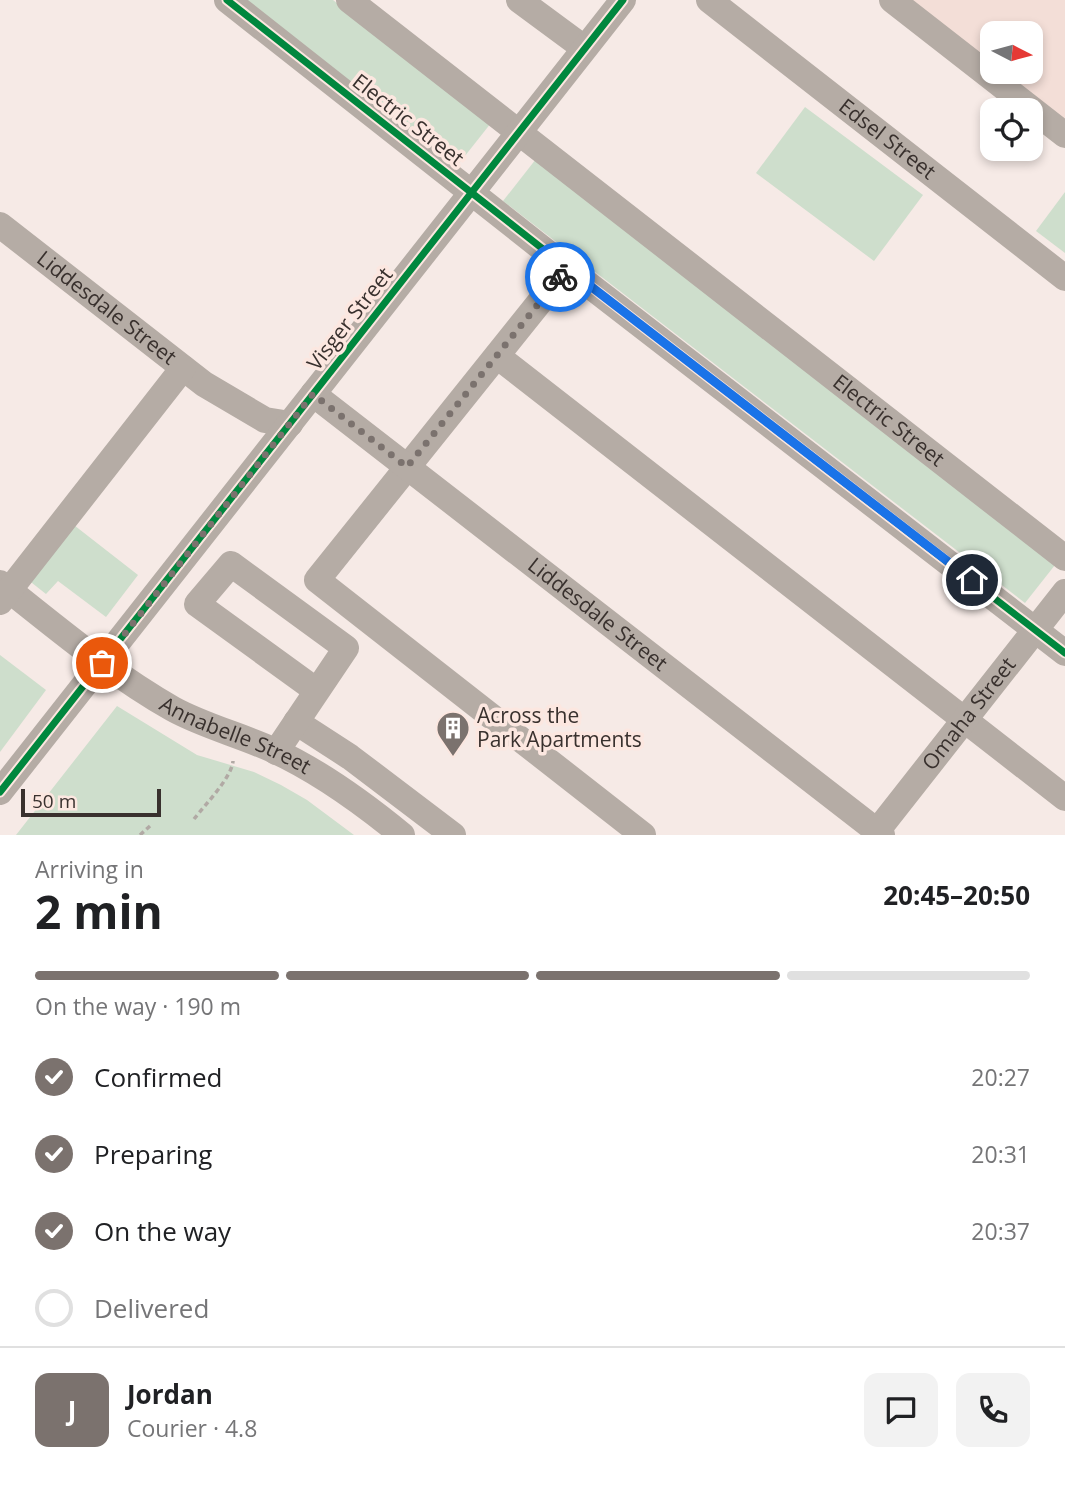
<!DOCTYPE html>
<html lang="en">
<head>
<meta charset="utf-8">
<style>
	:root { --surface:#fff; --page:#f2f2f2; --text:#202124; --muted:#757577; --line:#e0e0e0; --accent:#7b726e }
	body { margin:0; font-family:"Open Sans",sans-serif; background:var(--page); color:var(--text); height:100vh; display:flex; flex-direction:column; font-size:26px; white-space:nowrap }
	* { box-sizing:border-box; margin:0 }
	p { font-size:23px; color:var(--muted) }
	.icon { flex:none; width:38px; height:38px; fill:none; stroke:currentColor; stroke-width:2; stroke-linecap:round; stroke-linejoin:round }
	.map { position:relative; height:835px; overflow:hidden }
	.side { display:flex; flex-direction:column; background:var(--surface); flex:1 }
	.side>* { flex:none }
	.needle { width:46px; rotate:96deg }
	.controls { position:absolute; left:980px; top:21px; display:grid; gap:14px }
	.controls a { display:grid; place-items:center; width:63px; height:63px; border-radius:14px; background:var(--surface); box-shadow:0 4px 10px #0003; font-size:35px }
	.scale { position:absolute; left:21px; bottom:18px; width:140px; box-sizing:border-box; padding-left:7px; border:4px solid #39312e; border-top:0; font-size:19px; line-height:24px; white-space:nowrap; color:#39312e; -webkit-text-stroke:5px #fce7e0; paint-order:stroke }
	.pin { position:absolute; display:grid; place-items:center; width:60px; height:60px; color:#fff; margin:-30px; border:4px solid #fff; border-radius:50%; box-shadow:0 2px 7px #0007 }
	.courier { position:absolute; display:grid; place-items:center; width:70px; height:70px; margin:-35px; border:5px solid #1a73e8; border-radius:50%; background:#fff; color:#222; box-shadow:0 2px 9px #0007 }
	.summary em { font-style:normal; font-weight:700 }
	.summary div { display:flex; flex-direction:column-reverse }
	.summary { display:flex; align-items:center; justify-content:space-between; height:119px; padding:0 35px }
	h1 { font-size:46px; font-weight:700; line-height:52px }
	.bar { display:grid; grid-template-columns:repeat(4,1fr); gap:10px 7px; align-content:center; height:84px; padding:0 35px }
	.bar i { height:9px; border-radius:5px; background:var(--line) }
	.bar .selected { background:var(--accent) }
	.bar p { grid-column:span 4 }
	.line { display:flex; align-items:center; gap:18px; padding:0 35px; border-top:2px solid var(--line) }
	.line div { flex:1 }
	.round { display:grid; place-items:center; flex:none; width:74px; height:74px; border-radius:14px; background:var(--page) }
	ol { padding:0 35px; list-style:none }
	li { display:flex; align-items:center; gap:21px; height:77px }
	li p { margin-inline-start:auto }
	li .icon { padding:7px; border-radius:50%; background:var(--accent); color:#fff; stroke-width:4 }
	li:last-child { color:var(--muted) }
	li i { width:38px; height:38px; border:4px solid var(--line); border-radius:50% }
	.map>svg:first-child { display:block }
	.built { fill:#f3ded7; fill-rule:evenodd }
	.green { fill:#cedecc }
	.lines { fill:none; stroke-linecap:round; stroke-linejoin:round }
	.path { stroke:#b1a9a4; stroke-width:3.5; stroke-dasharray:5 3.5; stroke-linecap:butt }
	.minor { stroke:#b5aca5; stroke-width:26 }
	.cycleway-casing { stroke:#fce7e0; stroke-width:11 }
	.cycleway { stroke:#00873e; stroke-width:7 }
	.done { stroke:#7b726e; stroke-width:7; stroke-dasharray:0 12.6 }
	.route { stroke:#1a73e8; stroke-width:9 }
	.labels { text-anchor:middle; stroke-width:7; stroke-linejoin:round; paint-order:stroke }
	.street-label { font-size:21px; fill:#39312e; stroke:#fce7e0 }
	.poi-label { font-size:21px; fill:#39312e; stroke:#fce7e0; text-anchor:start }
</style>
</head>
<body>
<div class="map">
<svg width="1065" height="835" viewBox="0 0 1065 835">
	<rect width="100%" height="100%" fill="#f6eae6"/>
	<path class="built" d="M892 0H1065V135ZM992 33H1031V72H992Z"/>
	<g class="green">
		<path d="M243 0H333L491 123 457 166Z"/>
		<path d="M805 107 923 195 874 261 756 173Z"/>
		<path d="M536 159 1055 565 1025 603 503 201Z"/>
		<path d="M1065 192V253L1036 231Z"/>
		<path d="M70 522 138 575 106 617 58 581 46 594 27 579Z"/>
		<path d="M0 655 46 690 0 752Z"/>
		<path d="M117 706 197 755 254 772 281 785 307 800 354 835H16Z"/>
	</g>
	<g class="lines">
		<g class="path">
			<path d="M194 819C205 805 232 777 233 761"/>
			<path d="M140 835 150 826"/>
		</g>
		<g class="minor">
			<path d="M227 0 567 268 1065 653"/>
			<path id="s1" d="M349 0 1065 558"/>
			<path d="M519 0 584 48"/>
			<path id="s2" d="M709 0 1065 278"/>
			<path d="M892 0 1065 135"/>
			<path id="s3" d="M0 225 204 384 265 420 290 424"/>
			<path d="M567 268 317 580 643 835"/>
			<path d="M497 356 1065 798"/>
			<path id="s4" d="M313 394 882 835"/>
			<path id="s5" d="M0 583C56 627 111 674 173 709 204 726 240 735 273 750 319 771 363 803 402 835"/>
			<path d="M0 602 183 368"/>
			<path d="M296 722 350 757 453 835"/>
			<path d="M276 752 346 648 231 564 197 604 317 691"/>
			<path d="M0 792 623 0"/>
			<path id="s6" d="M874 835 1065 592"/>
		</g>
		<defs>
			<g id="cycleway">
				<path d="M227 0 567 268 1065 653"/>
				<path d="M0 792 623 0"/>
			</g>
		</defs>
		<use href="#cycleway" class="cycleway-casing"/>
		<use href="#cycleway" class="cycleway"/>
	</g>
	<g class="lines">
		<path class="done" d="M102 663 313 394 407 467 560 277"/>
		<path class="route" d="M560 277 567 268 972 580"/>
	</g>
	<defs>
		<symbol id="building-pin" viewBox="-11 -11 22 30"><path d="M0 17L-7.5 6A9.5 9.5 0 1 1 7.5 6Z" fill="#7b726e" stroke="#fce7e0"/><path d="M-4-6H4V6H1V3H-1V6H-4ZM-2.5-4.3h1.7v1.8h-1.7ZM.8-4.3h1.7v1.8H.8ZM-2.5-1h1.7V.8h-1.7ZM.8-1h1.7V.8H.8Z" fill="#fff"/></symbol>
	</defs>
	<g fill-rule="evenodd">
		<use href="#building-pin" x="434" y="709" width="38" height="52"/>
	</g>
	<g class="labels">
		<g class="street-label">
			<text transform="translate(408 120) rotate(38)" y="7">Electric Street</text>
			<text dy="7" stroke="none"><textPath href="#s2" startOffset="226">Edsel Street</textPath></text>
			<text dy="7" stroke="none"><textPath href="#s3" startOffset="135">Liddesdale Street</textPath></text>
			<text transform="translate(350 319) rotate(-52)" y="7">Visger Street</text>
			<text dy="7" stroke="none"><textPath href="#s1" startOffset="684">Electric Street</textPath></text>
			<text dy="7" stroke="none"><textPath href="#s4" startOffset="360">Liddesdale Street</textPath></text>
			<text dy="7" stroke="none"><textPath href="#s6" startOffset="154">Omaha Street</textPath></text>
			<text dy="7" stroke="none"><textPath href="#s5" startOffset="282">Annabelle Street</textPath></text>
		</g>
		<g class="poi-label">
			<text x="477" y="723">Across the<tspan x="477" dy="24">Park Apartments</tspan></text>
		</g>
	</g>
</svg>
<div class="controls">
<a><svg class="needle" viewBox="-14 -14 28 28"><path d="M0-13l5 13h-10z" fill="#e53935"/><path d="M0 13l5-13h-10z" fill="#757577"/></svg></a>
<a><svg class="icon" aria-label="locate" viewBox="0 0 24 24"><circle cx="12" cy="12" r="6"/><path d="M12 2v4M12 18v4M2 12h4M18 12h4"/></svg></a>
</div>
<div class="scale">50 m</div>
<div class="pin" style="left:102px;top:663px;background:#ea580c"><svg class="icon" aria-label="bag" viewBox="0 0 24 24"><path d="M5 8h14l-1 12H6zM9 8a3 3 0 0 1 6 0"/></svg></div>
<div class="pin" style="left:972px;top:580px;background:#1f2937"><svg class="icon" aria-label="home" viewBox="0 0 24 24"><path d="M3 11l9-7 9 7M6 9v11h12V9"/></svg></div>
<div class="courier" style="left:560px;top:277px"><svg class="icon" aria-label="bike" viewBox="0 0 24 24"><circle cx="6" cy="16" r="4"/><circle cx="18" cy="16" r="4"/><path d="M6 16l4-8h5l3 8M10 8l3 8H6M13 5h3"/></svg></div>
</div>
<section class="side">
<div class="summary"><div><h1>2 min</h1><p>Arriving in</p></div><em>20:45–20:50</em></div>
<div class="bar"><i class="selected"></i><i class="selected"></i><i class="selected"></i><i></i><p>On the way · 190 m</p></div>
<ol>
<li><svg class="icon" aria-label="check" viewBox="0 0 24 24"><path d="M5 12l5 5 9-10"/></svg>Confirmed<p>20:27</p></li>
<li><svg class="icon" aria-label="check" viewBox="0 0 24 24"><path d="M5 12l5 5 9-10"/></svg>Preparing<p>20:31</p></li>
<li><svg class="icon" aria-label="check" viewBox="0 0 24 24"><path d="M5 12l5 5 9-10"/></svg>On the way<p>20:37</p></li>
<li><i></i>Delivered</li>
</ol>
<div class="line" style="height:126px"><b class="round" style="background:var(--accent);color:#fff">J</b><div><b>Jordan</b><p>Courier · 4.8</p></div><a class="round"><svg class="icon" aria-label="chat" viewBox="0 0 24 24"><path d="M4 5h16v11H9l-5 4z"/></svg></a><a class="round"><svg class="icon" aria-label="phone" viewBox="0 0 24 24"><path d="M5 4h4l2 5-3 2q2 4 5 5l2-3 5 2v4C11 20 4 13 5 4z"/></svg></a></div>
</section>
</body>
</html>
